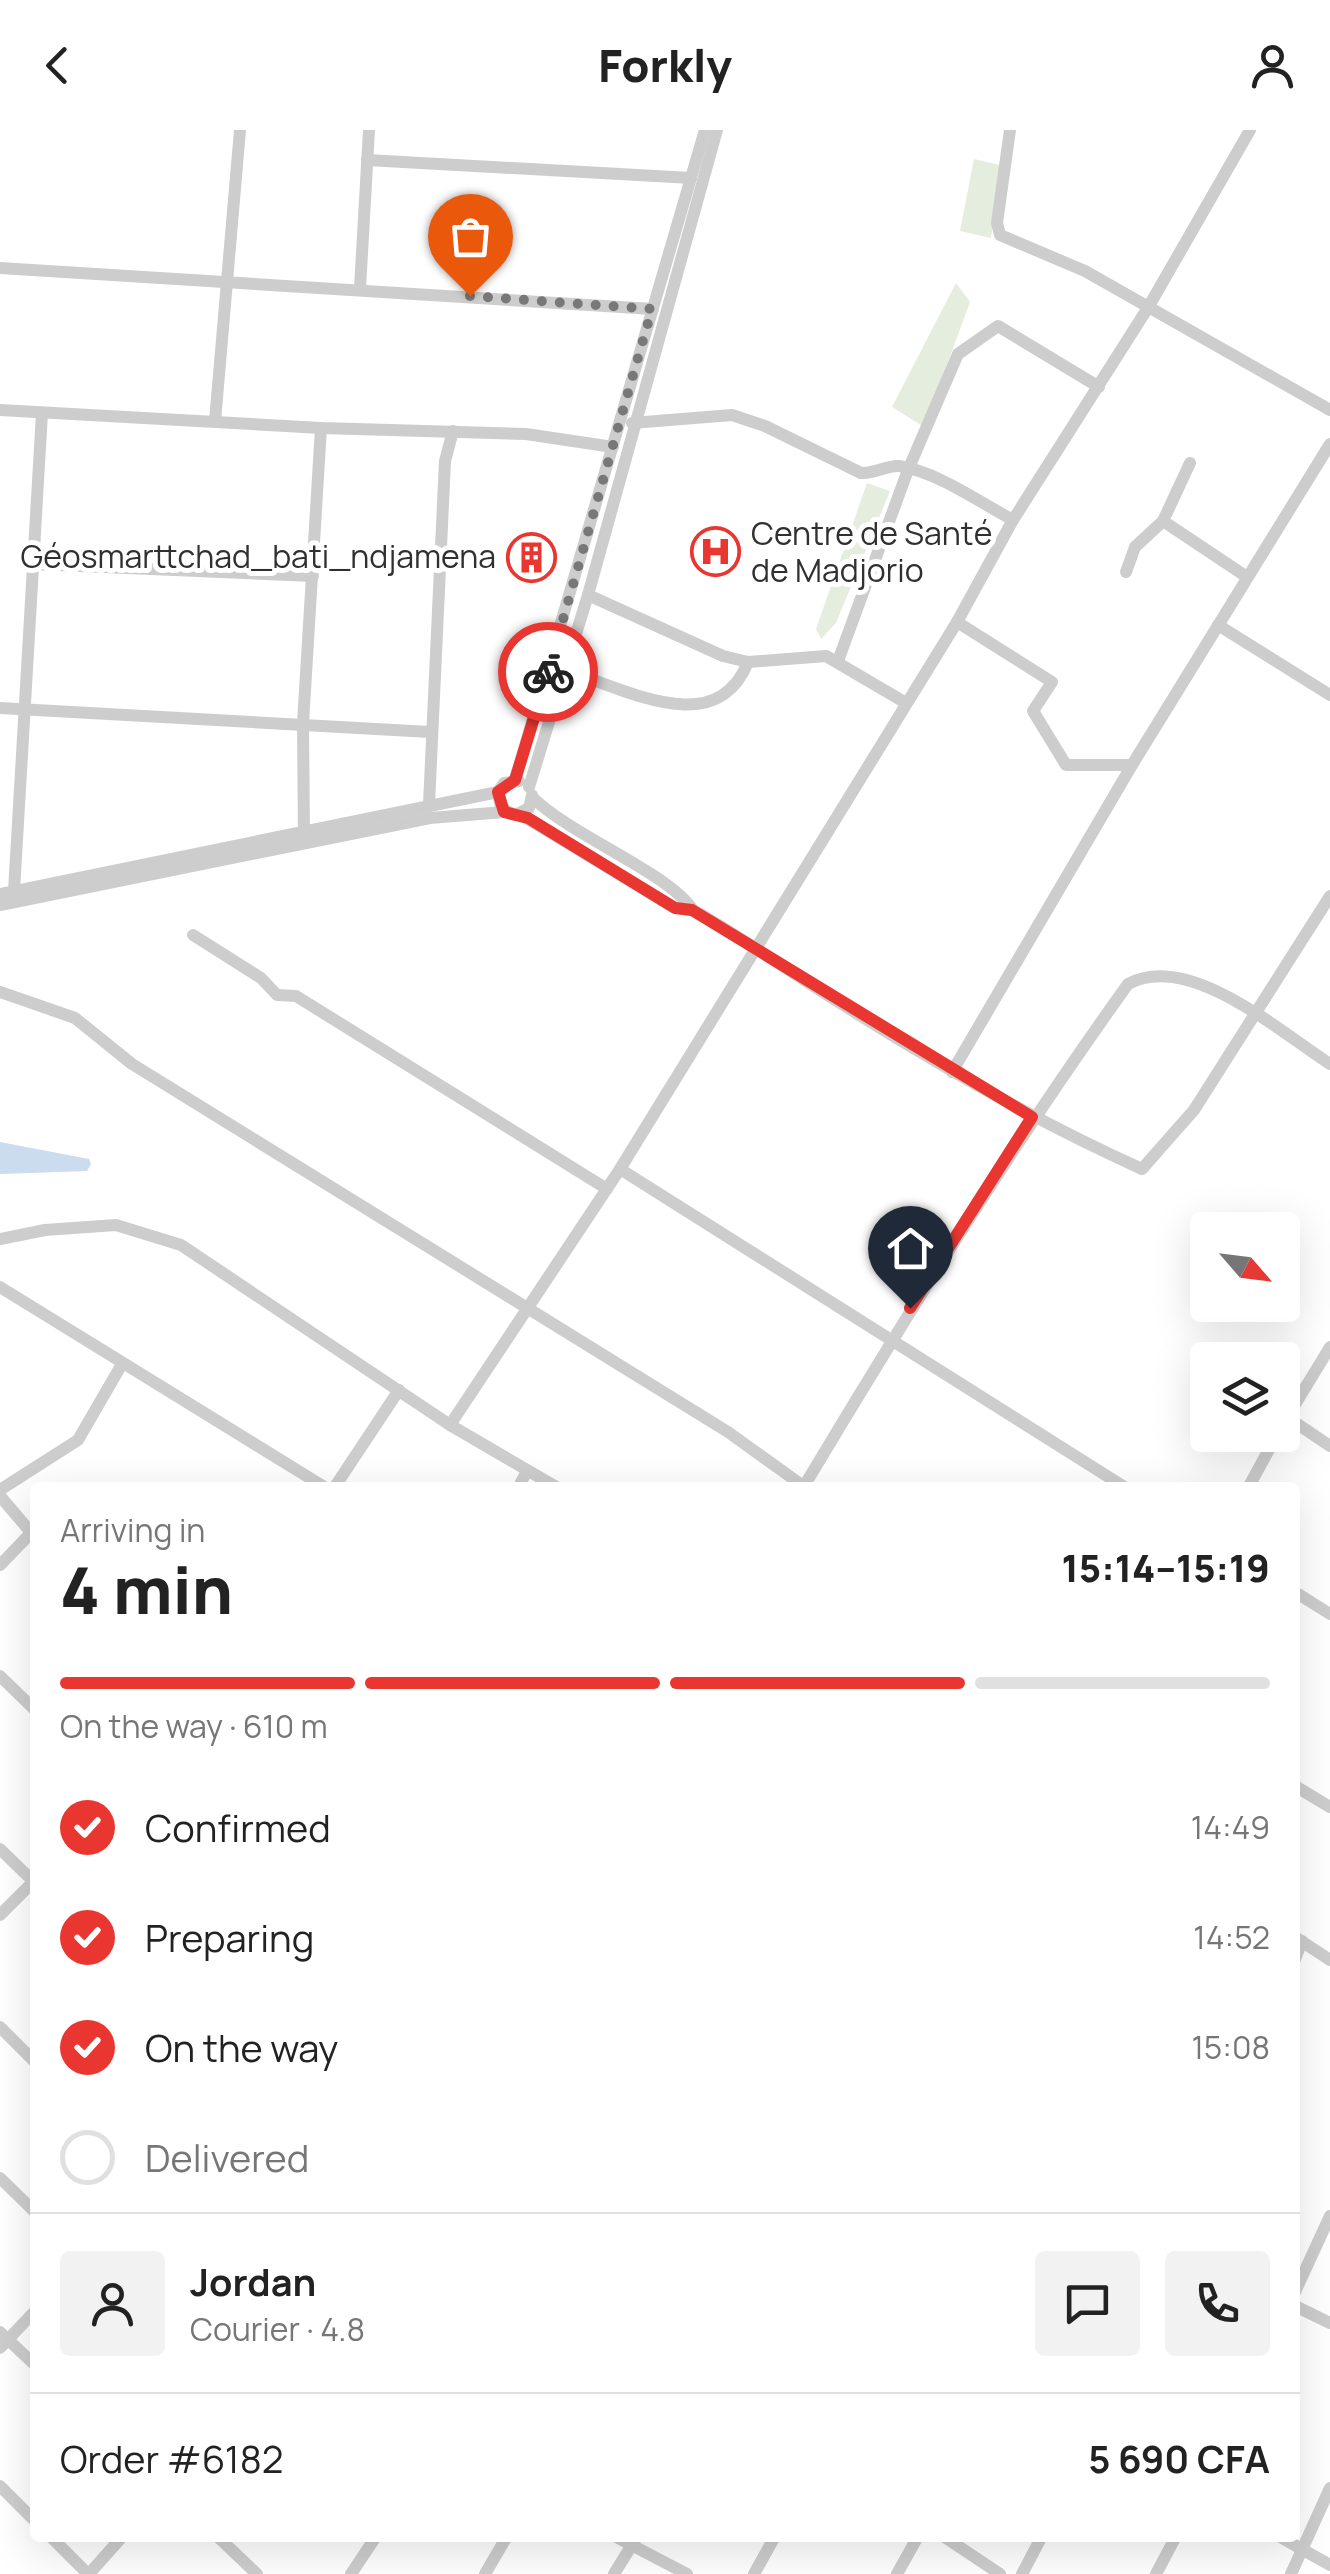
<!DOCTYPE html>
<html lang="en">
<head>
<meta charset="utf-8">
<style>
	:root { --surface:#fff; --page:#f2f2f2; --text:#222; --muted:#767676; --line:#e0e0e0; --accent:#e93631 }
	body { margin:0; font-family:Manrope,sans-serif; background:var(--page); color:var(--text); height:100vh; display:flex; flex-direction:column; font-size:38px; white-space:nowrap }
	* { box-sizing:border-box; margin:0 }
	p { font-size:32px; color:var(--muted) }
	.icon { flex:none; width:55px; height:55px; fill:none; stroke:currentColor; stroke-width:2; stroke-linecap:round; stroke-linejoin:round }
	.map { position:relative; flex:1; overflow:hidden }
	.panel { position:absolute; left:30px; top:1352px; width:1270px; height:1060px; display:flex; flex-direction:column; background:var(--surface); border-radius:10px; box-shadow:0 10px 40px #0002 }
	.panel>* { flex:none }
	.needle { width:65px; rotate:118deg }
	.controls { position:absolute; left:1190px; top:1082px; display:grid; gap:20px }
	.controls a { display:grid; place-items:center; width:110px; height:110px; border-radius:10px; background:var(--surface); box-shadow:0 10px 40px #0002; font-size:50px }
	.pin { position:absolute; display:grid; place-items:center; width:85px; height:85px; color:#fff; margin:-102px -42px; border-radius:50% 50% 50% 0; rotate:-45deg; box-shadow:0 0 10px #0007 }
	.pin .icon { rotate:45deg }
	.courier { position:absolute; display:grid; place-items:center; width:100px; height:100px; margin:-50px; border:8px solid #e93631; border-radius:50%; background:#fff; color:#222; box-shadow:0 2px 12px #0007 }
	.overview em { font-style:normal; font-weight:800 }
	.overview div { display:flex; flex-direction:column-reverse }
	.overview { display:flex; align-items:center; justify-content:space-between; height:170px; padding:0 30px }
	h1 { font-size:65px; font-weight:800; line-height:75px }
	.bar { display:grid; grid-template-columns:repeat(4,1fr); gap:15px 10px; align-content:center; height:120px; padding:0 30px }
	.bar i { height:12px; border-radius:8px; background:var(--line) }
	.bar .selected { background:var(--accent) }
	.bar p { grid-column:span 4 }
	.line { display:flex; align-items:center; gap:25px; padding:0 30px; border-top:2px solid var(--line) }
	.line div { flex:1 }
	.round { display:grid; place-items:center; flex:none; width:105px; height:105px; border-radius:10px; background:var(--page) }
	ol { padding:0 30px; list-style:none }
	li { display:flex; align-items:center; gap:30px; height:110px }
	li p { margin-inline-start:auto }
	li .icon { padding:10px; border-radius:50%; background:var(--accent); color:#fff; stroke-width:4 }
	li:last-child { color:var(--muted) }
	li i { width:55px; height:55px; border:5px solid var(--line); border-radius:50% }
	header { display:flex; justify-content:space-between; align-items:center; height:130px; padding:0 30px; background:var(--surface); font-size:45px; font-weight:800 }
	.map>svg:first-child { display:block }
	.green { fill:#e5edde }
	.water { fill:#cadced }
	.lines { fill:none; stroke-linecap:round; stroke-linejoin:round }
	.minor { stroke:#cdcdcd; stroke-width:12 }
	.done { stroke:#787878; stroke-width:10; stroke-dasharray:0 18 }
	.route { stroke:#e93631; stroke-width:12 }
	.labels { text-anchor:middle; stroke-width:10; stroke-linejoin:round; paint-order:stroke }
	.poi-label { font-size:32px; fill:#303030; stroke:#fff; text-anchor:start }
</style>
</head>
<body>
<header><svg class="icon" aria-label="back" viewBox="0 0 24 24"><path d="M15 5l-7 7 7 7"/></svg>Forkly<svg class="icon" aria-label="person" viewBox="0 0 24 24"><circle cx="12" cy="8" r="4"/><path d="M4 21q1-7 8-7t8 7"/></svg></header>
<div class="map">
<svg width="1330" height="2444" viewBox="0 0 1330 2444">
	<rect width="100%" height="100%" fill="#fff"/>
	<g class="green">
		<path d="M974 29 1000 35 991 108 960 101Z"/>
		<path d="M956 153 970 172 924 297 892 277Z"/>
		<path d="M867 353 890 361 836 493 821 509 816 499Z"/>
	</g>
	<path class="water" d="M0 1012 89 1029 91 1034 87 1041 0 1044Z"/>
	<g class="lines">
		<g class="minor">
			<path d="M1010 0 997 93 1000 105 1085 141 1330 280"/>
			<path d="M367 30 691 48"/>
			<path d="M0 138 653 179"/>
			<path d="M360 158 369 0"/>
			<path d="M0 280 321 298 526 304 613 317"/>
			<path d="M215 291 240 0"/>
			<path d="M632 293 732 285 765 296 861 343C875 344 887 335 899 336 938 342 979 372 1013 390"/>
			<path d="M1190 333 1163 391 1247 447"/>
			<path d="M33 434 313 446"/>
			<path d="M1126 442 1135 417 1163 391"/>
			<path d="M588 465 723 526 748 532 826 526 906 573"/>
			<path d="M957 492 1052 552 1033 581 1066 635H1132"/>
			<path d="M1218 495 1330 565"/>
			<path d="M838 531 908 340 958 224 998 196 1099 257"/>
			<path d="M565 540C624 558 716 612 748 532"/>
			<path d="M0 578 430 602"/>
			<path d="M515 650 705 0"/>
			<path d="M529 657 588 465 717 0"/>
			<path d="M498 662 501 678 515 685 529 678 532 665"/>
			<path d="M532 667C573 707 666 741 693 780 746 810 796 846 848 878 943 938 1040 993 1142 1039L1194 980 1330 766"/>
			<path d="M429 674 445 331 453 301"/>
			<path d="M520 684 675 778 693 780"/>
			<path d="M304 710 303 593 321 298"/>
			<path d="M14 761 42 283"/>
			<path d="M0 764 498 662 504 653 519 651"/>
			<path d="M0 775 430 688 504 682"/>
			<path d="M193 805 261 848 277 865 296 866 607 1059"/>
			<path d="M0 862 75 888 132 934 728 1302 806 1358"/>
			<path d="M952 942 1132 635 1330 314"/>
			<path d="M620 1039 1126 1358"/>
			<path d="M0 1109 45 1100 116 1095 181 1115 450 1295 558 1358"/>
			<path d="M0 1157 326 1358"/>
			<path d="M1287 1287 1330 1316"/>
			<path d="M450 1295 620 1039 957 492 1013 390 1149 176 1250 0"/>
			<path d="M1282 1296 1330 1217"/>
			<path d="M334 1358 399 1260"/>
			<path d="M518 1358 527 1341"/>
			<path d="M803 1358C906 1186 1011 1017 1128 854 1188 821 1279 901 1330 934"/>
			<path d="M1248 1358 1277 1305"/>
			<path d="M0 1360 78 1310 122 1234"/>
			<path d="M0 1366 35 1407"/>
			<path d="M0 1435 31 1403"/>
			<path d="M1295 1462 1330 1484"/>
			<path d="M0 1546 35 1580"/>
			<path d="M1295 1656 1330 1677"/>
			<path d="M0 1719 35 1753"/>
			<path d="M0 1785 34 1751"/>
			<path d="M1295 1807 1330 1830"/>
			<path d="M1295 1829 1302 1811"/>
			<path d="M0 1897 35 1932"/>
			<path d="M0 2048 35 2082"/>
			<path d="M1295 2162 1330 2086"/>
			<path d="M1295 2176 1330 2193"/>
			<path d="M0 2202 35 2235"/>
			<path d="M0 2218 35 2181"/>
			<path d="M0 2356 35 2391"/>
			<path d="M52 2408 88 2444"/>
			<path d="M219 2408 257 2444"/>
			<path d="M618 2408 687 2444"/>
			<path d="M946 2408 1000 2444"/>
			<path d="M1282 2408 1330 2435"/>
			<path d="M89 2444 121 2408"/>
			<path d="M351 2444 375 2408"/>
			<path d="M485 2444 506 2408"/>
			<path d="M614 2444 635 2410"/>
			<path d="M754 2444 774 2408"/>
			<path d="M897 2444 917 2408"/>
			<path d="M1022 2444 1041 2408"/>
			<path d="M1156 2444 1175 2408"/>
			<path d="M1291 2444 1330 2358"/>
		</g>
	</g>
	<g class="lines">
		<path class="done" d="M470 166 652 179 548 542"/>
		<path class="route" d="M548 542 515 650 498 662 504 682 528 688 675 778 692 780 1032 987 910 1178"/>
	</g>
	<defs>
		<symbol id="hospital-ring" viewBox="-11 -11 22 22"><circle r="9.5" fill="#fff" stroke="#e93631" stroke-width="1.5"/><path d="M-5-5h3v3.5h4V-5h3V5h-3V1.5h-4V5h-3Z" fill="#e93631"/></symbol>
		<symbol id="building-ring" viewBox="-11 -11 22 22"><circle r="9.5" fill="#fff" stroke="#e93631" stroke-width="1.5"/><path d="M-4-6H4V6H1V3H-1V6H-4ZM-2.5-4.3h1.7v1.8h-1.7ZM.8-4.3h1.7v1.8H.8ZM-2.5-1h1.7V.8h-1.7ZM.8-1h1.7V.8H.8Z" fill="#e93631"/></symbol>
	</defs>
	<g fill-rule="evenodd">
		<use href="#hospital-ring" x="688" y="394" width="55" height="55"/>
		<use href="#building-ring" x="504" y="400" width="55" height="55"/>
	</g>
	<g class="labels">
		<g class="poi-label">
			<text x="751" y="415">Centre de Santé<tspan x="751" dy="37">de Madjorio</tspan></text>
			<text x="496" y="438" text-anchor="end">Géosmarttchad_bati_ndjamena</text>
		</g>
	</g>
</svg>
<div class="controls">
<a><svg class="needle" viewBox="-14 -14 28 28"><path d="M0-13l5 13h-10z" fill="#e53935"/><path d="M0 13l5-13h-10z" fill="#767676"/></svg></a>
<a><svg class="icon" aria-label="layers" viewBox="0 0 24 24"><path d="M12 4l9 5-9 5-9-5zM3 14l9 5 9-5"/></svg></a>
</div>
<div class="pin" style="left:470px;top:166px;background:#ea580c"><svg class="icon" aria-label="bag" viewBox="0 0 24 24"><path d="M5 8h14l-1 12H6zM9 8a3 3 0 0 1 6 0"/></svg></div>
<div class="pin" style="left:910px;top:1178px;background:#1f2937"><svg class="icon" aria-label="home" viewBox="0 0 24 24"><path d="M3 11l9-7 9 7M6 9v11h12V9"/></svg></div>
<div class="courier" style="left:548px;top:542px"><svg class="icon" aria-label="bike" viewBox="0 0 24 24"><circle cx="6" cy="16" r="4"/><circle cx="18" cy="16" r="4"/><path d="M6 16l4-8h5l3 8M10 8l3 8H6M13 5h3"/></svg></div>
<section class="panel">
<div class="overview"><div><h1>4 min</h1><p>Arriving in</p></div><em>15:14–15:19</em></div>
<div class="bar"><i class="selected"></i><i class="selected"></i><i class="selected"></i><i></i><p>On the way · 610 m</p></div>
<ol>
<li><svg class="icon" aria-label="check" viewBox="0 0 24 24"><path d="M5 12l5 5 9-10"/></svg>Confirmed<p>14:49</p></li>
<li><svg class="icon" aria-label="check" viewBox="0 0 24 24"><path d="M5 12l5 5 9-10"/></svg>Preparing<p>14:52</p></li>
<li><svg class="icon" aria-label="check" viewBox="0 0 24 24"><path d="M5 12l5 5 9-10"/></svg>On the way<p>15:08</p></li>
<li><i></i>Delivered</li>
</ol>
<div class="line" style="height:180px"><a class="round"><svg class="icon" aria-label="person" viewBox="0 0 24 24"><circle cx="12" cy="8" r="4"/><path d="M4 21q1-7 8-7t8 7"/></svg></a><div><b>Jordan</b><p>Courier · 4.8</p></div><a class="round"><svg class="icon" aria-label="chat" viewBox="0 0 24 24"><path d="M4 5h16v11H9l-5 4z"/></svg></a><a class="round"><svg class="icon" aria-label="phone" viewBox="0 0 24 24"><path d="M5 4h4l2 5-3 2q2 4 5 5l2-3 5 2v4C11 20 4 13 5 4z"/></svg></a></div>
<div class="line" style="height:130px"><div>Order #6182</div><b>5 690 CFA</b></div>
</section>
</div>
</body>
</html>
